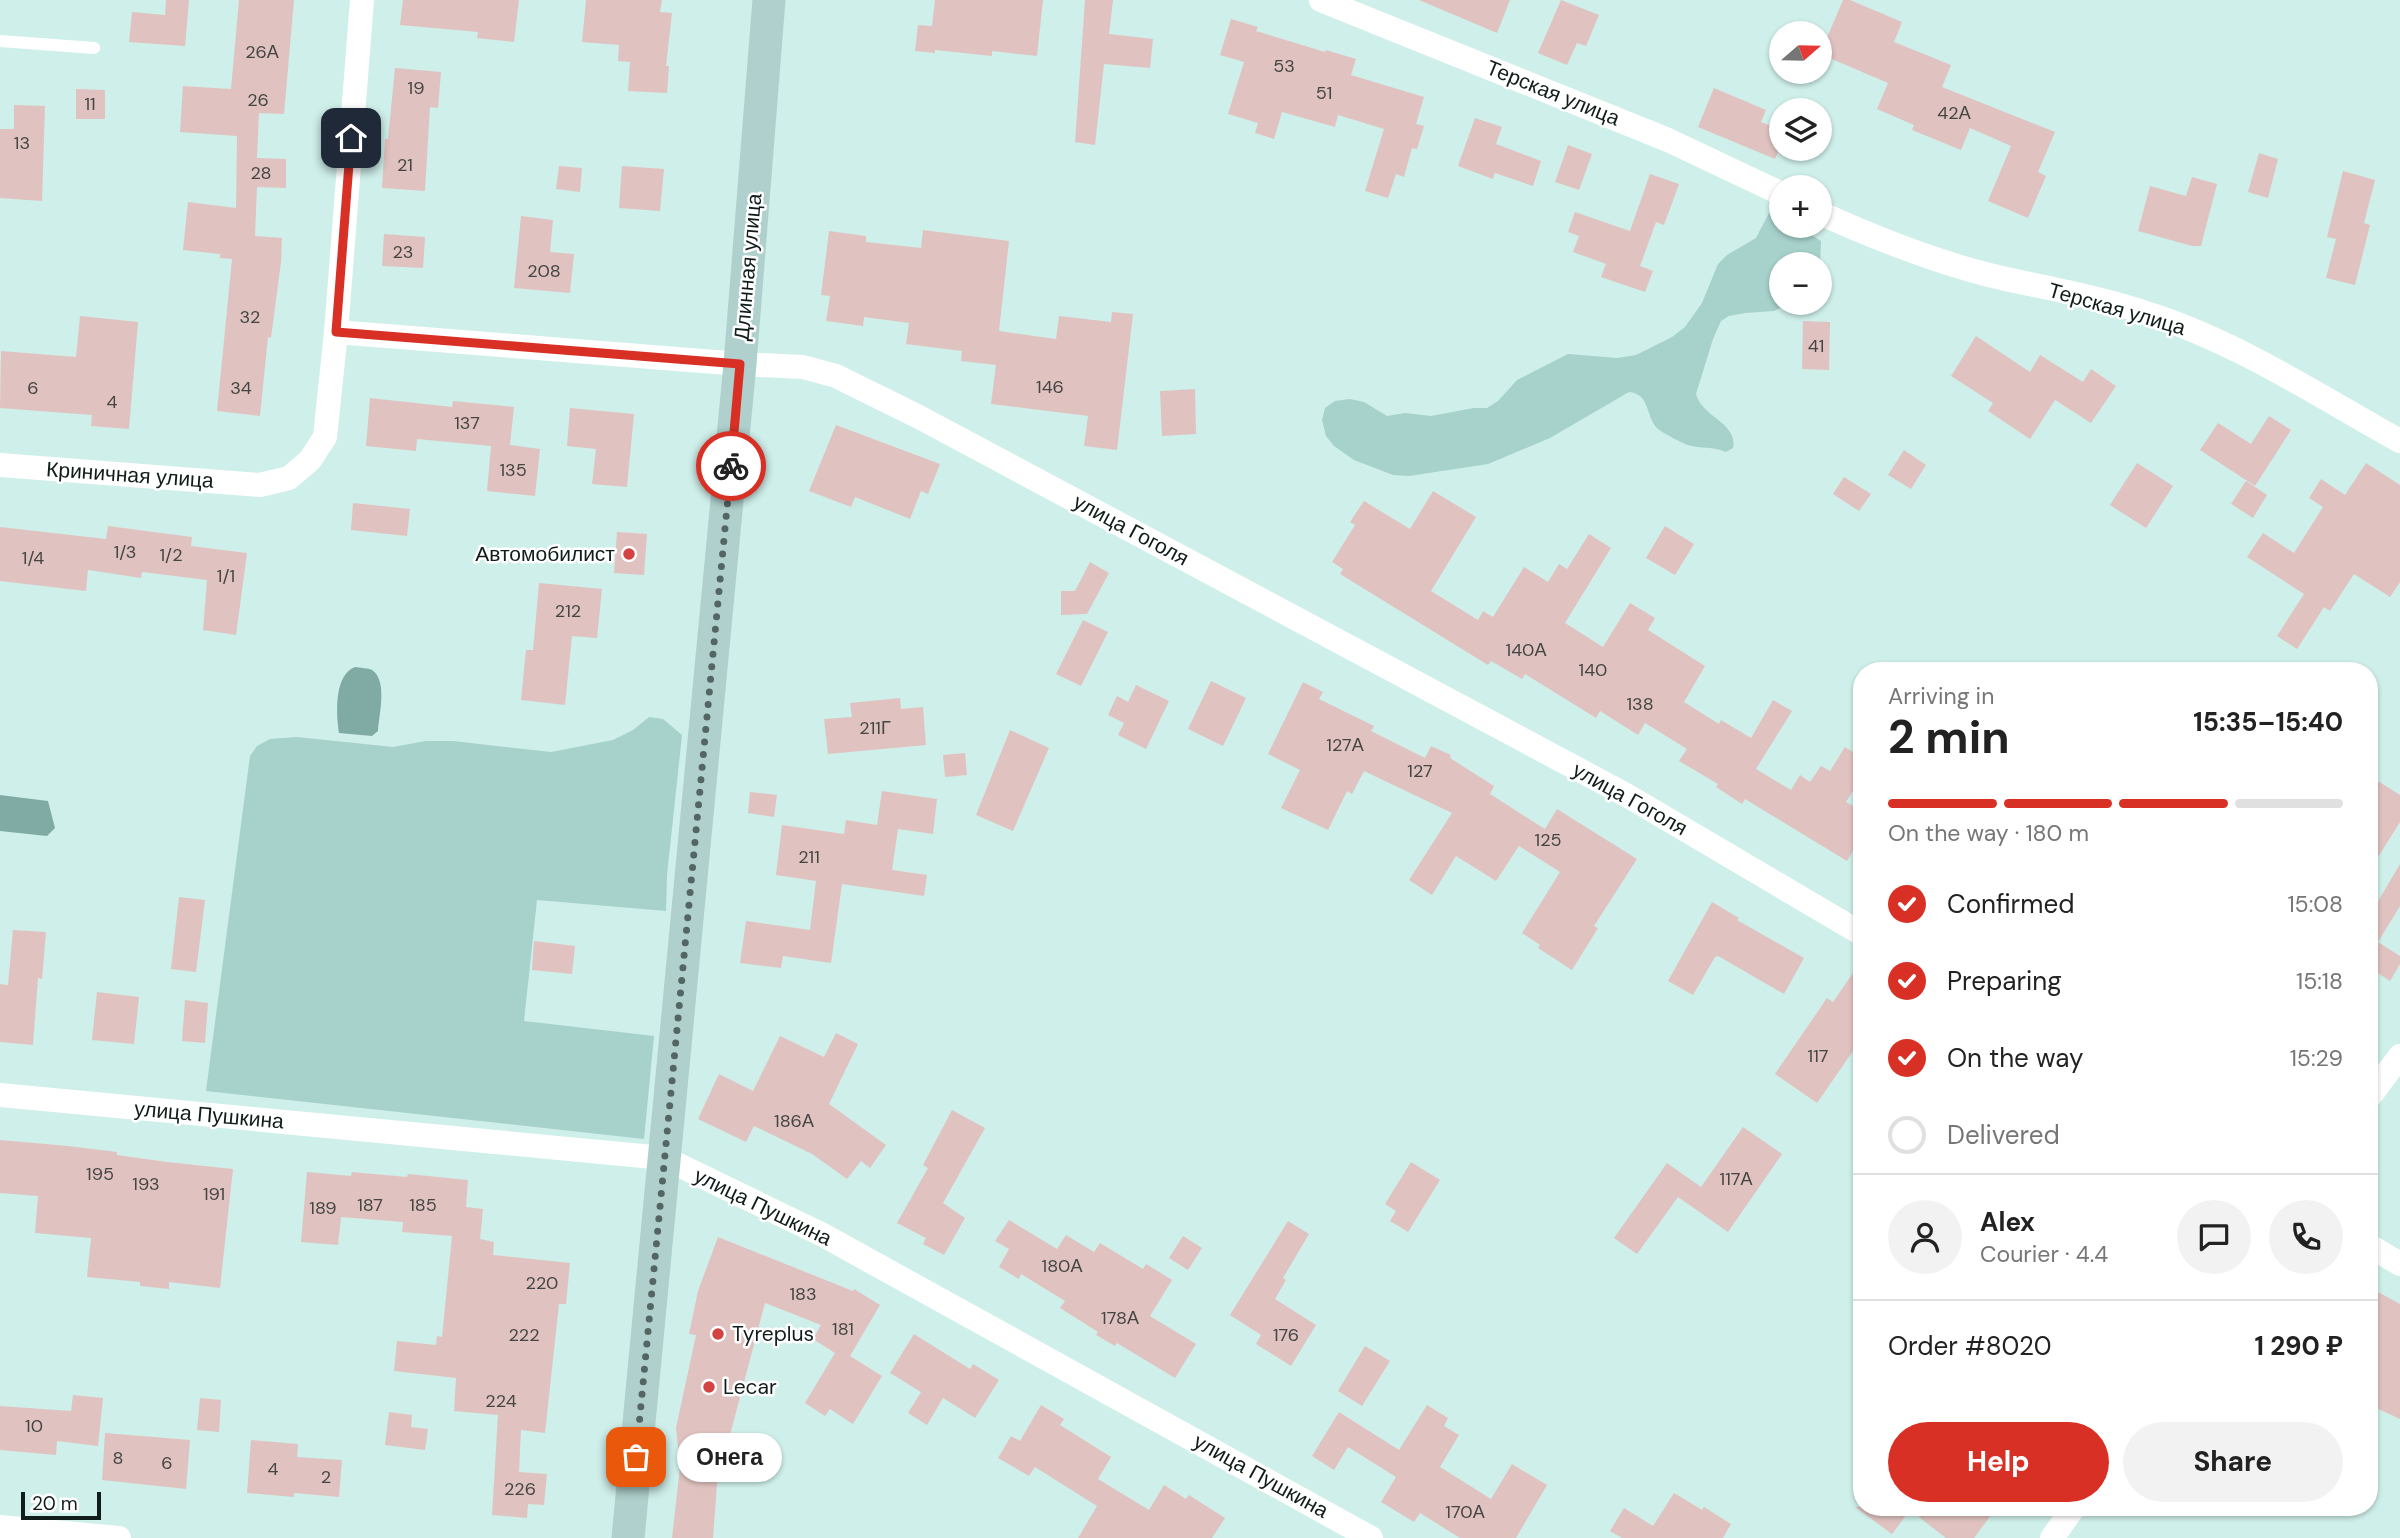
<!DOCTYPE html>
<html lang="en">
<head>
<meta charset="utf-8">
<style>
	:root { --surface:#fff; --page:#f2f2f2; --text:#222; --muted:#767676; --line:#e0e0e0; --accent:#d93025 }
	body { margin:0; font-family:"DM Sans",sans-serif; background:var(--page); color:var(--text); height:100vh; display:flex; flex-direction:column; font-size:26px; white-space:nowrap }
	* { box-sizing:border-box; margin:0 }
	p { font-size:23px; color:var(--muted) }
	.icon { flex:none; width:38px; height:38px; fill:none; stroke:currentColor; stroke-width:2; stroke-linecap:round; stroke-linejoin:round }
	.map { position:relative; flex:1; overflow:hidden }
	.side { position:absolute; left:1853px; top:662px; width:525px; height:854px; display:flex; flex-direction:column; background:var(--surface); border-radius:28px; box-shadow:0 2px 5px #0004 }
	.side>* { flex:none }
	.needle { width:46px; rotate:70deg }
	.controls { position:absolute; left:1769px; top:21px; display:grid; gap:14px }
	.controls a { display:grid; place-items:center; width:63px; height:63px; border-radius:50%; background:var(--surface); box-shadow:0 2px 5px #0004; font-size:35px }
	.scale { position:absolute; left:21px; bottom:18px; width:80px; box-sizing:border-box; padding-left:7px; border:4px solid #111d1b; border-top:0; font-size:19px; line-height:24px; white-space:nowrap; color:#111d1b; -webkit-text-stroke:5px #fff; paint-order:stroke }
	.pin { position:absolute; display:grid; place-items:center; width:60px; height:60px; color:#fff; margin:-30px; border-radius:14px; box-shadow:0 4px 10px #0006 }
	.courier { position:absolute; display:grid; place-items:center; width:70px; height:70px; margin:-35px; border:5px solid #d93025; border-radius:50%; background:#fff; color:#222; box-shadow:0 2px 9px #0007 }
	.bubble { position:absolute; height:49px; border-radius:24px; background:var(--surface); box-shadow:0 2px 5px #0004; font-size:23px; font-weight:700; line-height:49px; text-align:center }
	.headline em { font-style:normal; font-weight:700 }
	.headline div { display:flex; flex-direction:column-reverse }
	.headline { display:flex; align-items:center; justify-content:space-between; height:119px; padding:0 35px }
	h1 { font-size:46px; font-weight:700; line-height:52px }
	.bar { display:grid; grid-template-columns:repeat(4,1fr); gap:10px 7px; align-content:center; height:84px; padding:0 35px }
	.bar i { height:9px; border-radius:5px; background:var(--line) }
	.bar .on { background:var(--accent) }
	.bar p { grid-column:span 4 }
	.line { display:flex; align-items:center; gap:18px; padding:0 35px; border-top:2px solid var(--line) }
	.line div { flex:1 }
	.round { display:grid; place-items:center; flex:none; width:74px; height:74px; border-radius:37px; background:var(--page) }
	ol { padding:0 35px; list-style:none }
	li { display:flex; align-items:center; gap:21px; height:77px }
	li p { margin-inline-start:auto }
	li .icon { padding:7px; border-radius:50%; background:var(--accent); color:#fff; stroke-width:4 }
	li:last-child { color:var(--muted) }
	li i { width:38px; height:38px; border:4px solid var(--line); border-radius:50% }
	.button { display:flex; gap:14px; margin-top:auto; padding:14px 35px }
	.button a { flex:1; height:80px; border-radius:42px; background:var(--accent); color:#fff; font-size:28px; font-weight:700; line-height:80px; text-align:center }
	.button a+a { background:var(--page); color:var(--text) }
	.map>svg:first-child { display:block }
	.green { fill:#a7d1cb }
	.water { fill:#80aba5 }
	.building { fill:#e0c3c0 }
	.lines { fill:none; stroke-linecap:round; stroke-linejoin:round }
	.lane { stroke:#fff; stroke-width:12 }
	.street { stroke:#fff; stroke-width:24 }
	.secondary { stroke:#afd0cc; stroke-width:33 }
	.done { stroke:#546663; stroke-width:7; stroke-dasharray:0 12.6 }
	.route { stroke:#d93025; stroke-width:9 }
	.poi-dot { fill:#d24341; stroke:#fff; stroke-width:2.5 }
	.labels { text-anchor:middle; stroke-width:5; stroke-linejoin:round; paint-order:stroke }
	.number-label { font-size:18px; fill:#454644 }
	.street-label { font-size:21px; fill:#111d1b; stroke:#fff }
	.poi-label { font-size:21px; fill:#111d1b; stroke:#fff; text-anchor:start }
</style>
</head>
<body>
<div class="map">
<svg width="2400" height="1538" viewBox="0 0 2400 1538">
	<rect width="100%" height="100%" fill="#cfefea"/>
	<g class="green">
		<path d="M1771 209 1781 216 1782 226H1797L1821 241 1820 266V264H1782V303H1791L1774 311 1745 313 1729 316 1721 321 1713 339 1696 394C1702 417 1738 423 1733 448L1726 452C1713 446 1701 449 1688 445 1682 443 1663 433 1658 429 1645 417 1651 394 1629 392L1550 438 1488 464 1409 476 1393 475 1354 460 1334 446 1326 436 1322 420 1325 408 1335 401 1350 399 1364 402 1387 416 1405 413 1431 416 1474 408H1487L1498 401 1517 380 1568 354 1617 358 1636 355 1672 337 1685 327 1702 303 1718 264 1727 255 1756 238Z"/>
		<path d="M649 717 663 719 682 735 667 875 666 911 537 900 524 1021 654 1036 644 1139 206 1091 250 756 257 746 270 739 297 737 393 747 426 741H453L551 752 613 740 633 730Z"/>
	</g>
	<g class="water">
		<path d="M355 667C360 668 368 668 372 670 388 681 379 714 378 731L372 736 339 733C336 713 334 675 355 667Z"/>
		<path d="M0 795 48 801 55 828 47 836 0 831Z"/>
	</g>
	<g class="building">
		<path d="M166 0H189L185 46 129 42 132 12 165 15Z"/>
		<path d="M239 0H294L284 114 259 113 257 158 286 159V188L257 187 255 236 282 238 281 262 271 338 268 337 260 416 217 411 232 259 220 258V254L183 250 188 202 236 208 237 136 180 132 183 86 231 89Z"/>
		<path d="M403 0H519L514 42 477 38 478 32 400 25Z"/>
		<path d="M586 0H662L660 12 672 13 666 66H669L667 93 628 91 630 62 618 61 619 45 582 42Z"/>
		<path d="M935 0H1043L1037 56 992 51V56L935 50V53L915 51 918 25 932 26Z"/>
		<path d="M1085 0H1113L1109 34 1153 39 1150 68 1104 64 1095 145 1075 142Z"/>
		<path d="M1419 0H1510L1497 33Z"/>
		<path d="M1561 0 1599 15 1586 46 1577 43 1567 65 1538 53Z"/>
		<path d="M1843 0H1850L1902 22 1894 42 1951 65 1942 87 2055 132 2038 172 2046 176 2028 218 1988 201 2011 146 1970 128 1961 150 1912 130 1914 125 1877 109 1888 83 1820 54Z"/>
		<path d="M1231 19 1258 27 1256 31 1325 52 1326 50 1356 59 1351 75 1424 97 1416 124 1424 126 1417 149 1412 148 1404 177 1396 174 1388 198 1365 191 1384 129 1338 115 1335 127 1282 112 1274 139 1255 133 1258 123 1228 114 1244 62 1220 55Z"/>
		<path d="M395 68 441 72 438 108 430 107 425 191 382 188 385 139H388Z"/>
		<path d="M1714 88 1766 110 1761 122 1782 130V144L1775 159 1698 127Z"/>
		<path d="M76 89 105 90V119H76Z"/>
		<path d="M14 105 45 106 42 201 0 198V129H14Z"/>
		<path d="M1475 118 1502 127 1496 144 1541 161 1533 186 1495 173 1493 179 1458 166Z"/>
		<path d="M1568 145 1592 154 1579 190 1555 182Z"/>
		<path d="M2259 153 2278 159 2268 198 2248 192Z"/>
		<path d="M559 166 582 168 580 192 556 189Z"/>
		<path d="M622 166 664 169 660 211 619 208Z"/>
		<path d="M2343 171 2375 180 2364 223 2370 225 2355 285 2326 278 2336 239 2327 237Z"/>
		<path d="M1650 174 1679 184 1664 225 1656 222 1640 266 1653 271 1645 292 1601 277 1606 264 1573 252 1579 236 1568 232 1575 212 1630 231Z"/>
		<path d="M2192 177 2217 184 2201 246H2192L2138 231 2150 186 2186 196Z"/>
		<path d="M521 216 553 220 550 252 574 254 570 293 514 288Z"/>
		<path d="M923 230 1009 241 999 331 1056 339 1059 316 1111 322 1112 312 1133 314 1117 450 1084 446 1088 416 991 404 996 365 961 361 962 351 906 344 909 323 864 317 863 326 826 321 830 296 821 295 829 231 866 236V242L921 248Z"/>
		<path d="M384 234 425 237 423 268 382 266Z"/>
		<path d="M80 316 138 322 129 429 91 426 92 415 0 408 1 351 76 357Z"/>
		<path d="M1803 321 1830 322 1829 370 1802 369Z"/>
		<path d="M1976 336 2030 372 2040 355 2083 382 2091 369 2116 386 2091 423 2055 400 2030 439 1988 411 1993 403 1951 376Z"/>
		<path d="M1195 389 1196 434 1162 436 1160 391Z"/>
		<path d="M370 398 452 407 453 401 514 407 510 445 540 449 535 496 487 491 491 446 417 439 416 451 366 446Z"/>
		<path d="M570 408 634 414 627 487 592 484 596 449 567 446Z"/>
		<path d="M2269 416 2291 430 2255 486 2200 450 2218 423 2251 444Z"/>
		<path d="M836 425 940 464 928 494 921 491 910 519 855 497 851 507 809 491Z"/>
		<path d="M1904 450 1926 465 1911 489 1888 475Z"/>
		<path d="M2137 463 2173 486 2146 528 2110 505Z"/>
		<path d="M2366 463 2400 485V582L2390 597 2354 574 2330 611 2324 607 2297 649 2277 636 2304 594 2247 557 2263 533 2294 553 2323 507 2309 498 2321 479 2345 495Z"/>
		<path d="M1844 477 1871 494 1859 511 1833 494Z"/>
		<path d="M2246 481 2267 495 2253 518 2231 504Z"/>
		<path d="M1433 491 1476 517 1431 591 1478 620 1483 611 1493 617 1524 567 1548 582 1559 564 1567 569 1589 534 1611 548 1565 623 1603 647 1630 603 1655 618 1648 630 1705 666 1684 702 1719 724 1721 720 1751 738 1773 700 1792 711 1756 769 1791 790 1800 775 1810 782 1821 766 1830 771 1845 747 1862 758V776L1846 802 1862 811V836L1847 861 1745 799 1742 804 1716 787 1718 784 1679 761 1687 749 1645 723 1638 735 1600 711 1596 718 1525 674 1522 679 1491 661 1488 665 1340 574 1343 569 1332 562 1355 525 1350 522 1364 501 1410 529Z"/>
		<path d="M353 503 410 509 407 536 351 530Z"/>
		<path d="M108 526 192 537 191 546 247 553 236 635 203 630 207 580 142 572 141 578 88 570 86 591 0 581V527L106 539Z"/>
		<path d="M1665 526 1694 544 1675 575 1646 558Z"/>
		<path d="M617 532 647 534 644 575 614 573Z"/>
		<path d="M1090 562 1109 573 1087 614 1061 615V591H1075Z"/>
		<path d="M539 583 602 589 597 638 572 636 565 705 521 700 526 650H533Z"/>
		<path d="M1083 620 1108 632 1081 686 1056 674Z"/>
		<path d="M1211 681 1246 698 1223 746 1188 729Z"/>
		<path d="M1303 682 1323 692 1319 699 1374 726 1371 731 1425 758 1431 746 1451 755 1450 758 1494 786 1490 794 1545 829 1557 809 1637 859 1594 926 1598 928 1572 970 1538 948 1540 945 1522 933 1560 872 1519 846 1496 881 1456 856 1432 895 1409 880 1452 813 1364 771 1352 794 1347 791 1328 830 1281 808 1300 770 1268 754Z"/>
		<path d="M1136 685 1169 701 1146 749 1118 735 1124 723 1108 715 1117 696 1128 702Z"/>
		<path d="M900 698 901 709 923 707 926 745 828 754 824 719 852 717 850 703Z"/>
		<path d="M1010 730 1049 748 1013 831 976 815Z"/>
		<path d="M965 753 967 775 945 777 943 755Z"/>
		<path d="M2370 776 2400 795V822L2370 870Z"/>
		<path d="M882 791 937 799 933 834 898 829 892 870 927 875 924 896 842 884 831 963 783 956 781 968 740 963 746 921 810 930 816 881 776 875 782 825 844 834 846 820 877 825Z"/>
		<path d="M750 792 777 795 774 817 748 813Z"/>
		<path d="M2400 864V906L2378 942 2400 956V964L2390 981 2370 968V915Z"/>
		<path d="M179 897 205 900 196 972 171 969Z"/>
		<path d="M1712 902 1739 918 1737 920 1804 958 1784 994 1718 956 1715 957 1693 995 1668 981Z"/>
		<path d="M13 930 46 932 42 979 38 978 33 1045 0 1042V984L8 985Z"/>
		<path d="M534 941 575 946 572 974 532 970Z"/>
		<path d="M1862 960V1038L1817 1103 1775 1074 1827 998 1833 1002Z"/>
		<path d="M97 992 139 997 134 1044 92 1040Z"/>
		<path d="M185 1000 208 1003 205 1043 182 1041Z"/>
		<path d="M836 1033 858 1044 829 1104 886 1145 870 1168 861 1161 847 1179 812 1154 754 1126 746 1142 698 1119 719 1074 753 1091 780 1036 824 1057Z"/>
		<path d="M952 1110 985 1128 943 1203 965 1218 944 1255 923 1244 926 1238 897 1223 928 1168 923 1165Z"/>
		<path d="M1743 1127 1782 1154 1728 1232 1678 1197 1637 1254 1614 1238 1667 1163 1701 1187Z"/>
		<path d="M0 1140 68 1146 117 1152V1155L167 1162 233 1169 220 1288 169 1282V1289L140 1286V1282L87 1277 91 1238 35 1233 38 1196 0 1193Z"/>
		<path d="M1411 1162 1440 1180 1408 1232 1390 1221 1396 1211 1385 1204Z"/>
		<path d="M307 1172 351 1176 352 1172 407 1177 408 1174 468 1180 466 1207 483 1209 480 1239 494 1242 493 1255 570 1263 566 1304H559L545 1433 521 1430 519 1472 547 1474 544 1505 528 1504 527 1518 492 1515 498 1415 454 1411 456 1378 394 1371 397 1341 436 1345 437 1336 442 1337 452 1236 402 1232 403 1222 341 1217 338 1245 301 1242Z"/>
		<path d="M1009 1220 1057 1249 1066 1235 1094 1252 1100 1243 1143 1269 1146 1264 1172 1280 1150 1316 1196 1344 1175 1378 1117 1343 1115 1346 1096 1335 1098 1332 1060 1308 1065 1301 1021 1274 1019 1279 999 1267 1009 1249 995 1241Z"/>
		<path d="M1288 1221 1309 1234 1283 1278 1286 1280 1275 1299 1316 1325 1291 1366 1256 1344 1261 1335 1230 1315Z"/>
		<path d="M1183 1236 1202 1248 1188 1270 1169 1258Z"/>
		<path d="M718 1237 853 1291 854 1289 880 1305 850 1356 882 1376 853 1424 830 1409 825 1416 805 1403 835 1353 813 1339 821 1325 765 1303 717 1484 713 1538H672L680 1467 676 1428 696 1335 689 1334 698 1291Z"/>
		<path d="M2378 1292 2400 1304V1419L2370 1405V1307Z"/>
		<path d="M914 1334 970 1369 973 1364 999 1380 975 1418 943 1398 927 1425 908 1413 921 1392 890 1373Z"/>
		<path d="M1365 1346 1390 1361 1362 1406 1338 1391Z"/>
		<path d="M73 1395 103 1398 98 1446 57 1441 56 1455 0 1450V1406L71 1411Z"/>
		<path d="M200 1398 221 1400 219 1432 197 1430Z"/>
		<path d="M1041 1405 1064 1419 1060 1425 1111 1457 1098 1479 1149 1510 1164 1485 1186 1499 1189 1495 1225 1518 1212 1538H1078L1097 1506 1035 1467 1029 1476 998 1458 1011 1436 1020 1441Z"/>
		<path d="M1427 1405 1448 1418 1444 1426 1459 1435 1440 1467 1491 1499 1512 1464 1547 1485 1516 1538H1460L1420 1513 1414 1522 1381 1502 1396 1477 1348 1447 1334 1470 1312 1456 1339 1412 1399 1450Z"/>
		<path d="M389 1412 412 1415 411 1427 428 1429 425 1450 385 1445Z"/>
		<path d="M105 1433 190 1440 186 1489 102 1480Z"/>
		<path d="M251 1440 298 1444 297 1457 342 1460 339 1497 294 1493V1497L247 1493Z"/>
		<path d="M1674 1493 1702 1510 1704 1507 1731 1524 1723 1538H1622L1610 1531 1624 1508 1653 1526Z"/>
		<path d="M1855 1507H1997L1974 1538H1946L1910 1510 1892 1534Z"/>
	</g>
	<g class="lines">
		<path class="lane" d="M0 41 94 48"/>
		<g class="street">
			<path d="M1321 0 1668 140 1782 194"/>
			<path d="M1820 213C1875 238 1930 260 1989 275 2043 288 2097 296 2149 314 2237 342 2319 396 2400 441"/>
			<path d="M336 332 740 364 803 367 836 376 919 417 1628 796 1862 934"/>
			<path d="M0 465 260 485 289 478 310 460 325 437 336 332 362 0"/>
			<path d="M0 1095 664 1158 823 1235 1371 1538"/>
			<path d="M2370 1096 2400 1056"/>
			<path d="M2370 1246 2400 1264"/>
			<path d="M0 1527 119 1538"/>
			<path d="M2052 1538 2074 1507"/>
		</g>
		<path class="secondary" d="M628 1538 740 364 769 0"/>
	</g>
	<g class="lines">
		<path class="done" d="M636 1457 731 466"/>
		<path class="route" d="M351 138 336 332 740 364 731 466"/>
	</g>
	<g class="poi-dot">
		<circle cx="629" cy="554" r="7"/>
		<circle cx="718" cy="1334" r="7"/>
		<circle cx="709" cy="1387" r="7"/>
	</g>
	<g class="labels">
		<g class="number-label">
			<text x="262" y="58">26А</text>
			<text x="1284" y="72">53</text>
			<text x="416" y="94">19</text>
			<text x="1324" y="99">51</text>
			<text x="258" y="106">26</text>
			<text x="90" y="110">11</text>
			<text x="1954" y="119">42А</text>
			<text x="22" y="149">13</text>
			<text x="405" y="171">21</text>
			<text x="261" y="179">28</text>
			<text x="403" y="258">23</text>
			<text x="544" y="277">208</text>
			<text x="250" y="323">32</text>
			<text x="1816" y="352">41</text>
			<text x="1050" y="393">146</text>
			<text x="33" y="394">6</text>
			<text x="241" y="394">34</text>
			<text x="112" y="408">4</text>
			<text x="467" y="429">137</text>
			<text x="513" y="476">135</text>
			<text x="125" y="558">1/3</text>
			<text x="171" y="561">1/2</text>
			<text x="33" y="564">1/4</text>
			<text x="226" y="582">1/1</text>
			<text x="568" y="617">212</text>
			<text x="1526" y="656">140А</text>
			<text x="1593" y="676">140</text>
			<text x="1640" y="710">138</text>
			<text x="875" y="734">211Г</text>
			<text x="1345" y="751">127А</text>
			<text x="1420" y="777">127</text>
			<text x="1548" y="846">125</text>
			<text x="809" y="863">211</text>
			<text x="1818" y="1062">117</text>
			<text x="794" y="1127">186А</text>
			<text x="100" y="1180">195</text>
			<text x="1736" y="1185">117А</text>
			<text x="146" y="1190">193</text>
			<text x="214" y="1200">191</text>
			<text x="370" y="1211">187</text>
			<text x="423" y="1211">185</text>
			<text x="323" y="1214">189</text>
			<text x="1062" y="1272">180А</text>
			<text x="542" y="1289">220</text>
			<text x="803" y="1300">183</text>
			<text x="1120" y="1324">178А</text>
			<text x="843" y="1335">181</text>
			<text x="524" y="1341">222</text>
			<text x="1286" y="1341">176</text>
			<text x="501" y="1407">224</text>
			<text x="34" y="1432">10</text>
			<text x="118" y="1464">8</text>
			<text x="167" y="1469">6</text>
			<text x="273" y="1475">4</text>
			<text x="326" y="1483">2</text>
			<text x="520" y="1495">226</text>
			<text x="1465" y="1518">170А</text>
		</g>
		<g class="street-label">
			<text transform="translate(1553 93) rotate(22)" y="7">Терская улица</text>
			<text transform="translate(748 267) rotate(-85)" y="7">Длинная улица</text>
			<text transform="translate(2117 309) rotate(16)" y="7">Терская улица</text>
			<text transform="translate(130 475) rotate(4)" y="7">Криничная улица</text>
			<text transform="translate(1131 530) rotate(28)" y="7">улица Гоголя</text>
			<text transform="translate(1630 799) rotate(29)" y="7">улица Гоголя</text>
			<text transform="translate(209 1115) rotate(5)" y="7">улица Пушкина</text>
			<text transform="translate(763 1207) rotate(26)" y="7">улица Пушкина</text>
			<text transform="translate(1261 1476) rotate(29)" y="7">улица Пушкина</text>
		</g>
		<g class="poi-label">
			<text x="615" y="561" text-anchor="end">Автомобилист</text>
			<text x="732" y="1341">Tyreplus</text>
			<text x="723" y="1394">Lecar</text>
		</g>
	</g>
</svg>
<div class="controls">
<a><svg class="needle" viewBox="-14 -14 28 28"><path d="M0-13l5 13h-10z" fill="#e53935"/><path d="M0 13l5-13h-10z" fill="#767676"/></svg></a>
<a><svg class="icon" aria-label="layers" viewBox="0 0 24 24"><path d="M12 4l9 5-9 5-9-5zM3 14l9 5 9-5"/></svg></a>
<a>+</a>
<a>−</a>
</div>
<div class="scale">20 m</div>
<div class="pin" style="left:636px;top:1457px;background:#ea580c"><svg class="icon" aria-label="bag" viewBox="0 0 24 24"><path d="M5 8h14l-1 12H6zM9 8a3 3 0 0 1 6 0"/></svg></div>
<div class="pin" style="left:351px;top:138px;background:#1f2937"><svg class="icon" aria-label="home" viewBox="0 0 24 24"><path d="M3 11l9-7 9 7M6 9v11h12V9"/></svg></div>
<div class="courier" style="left:731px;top:466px"><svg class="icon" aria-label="bike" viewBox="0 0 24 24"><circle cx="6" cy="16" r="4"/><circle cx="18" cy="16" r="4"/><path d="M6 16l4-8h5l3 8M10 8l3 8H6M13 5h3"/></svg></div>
<div class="bubble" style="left:677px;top:1433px;width:105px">Онега</div>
<section class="side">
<div class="headline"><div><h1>2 min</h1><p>Arriving in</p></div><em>15:35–15:40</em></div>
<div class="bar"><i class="on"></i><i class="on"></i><i class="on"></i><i></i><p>On the way · 180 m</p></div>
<ol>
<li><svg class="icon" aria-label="check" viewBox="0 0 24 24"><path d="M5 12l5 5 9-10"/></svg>Confirmed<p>15:08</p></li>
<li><svg class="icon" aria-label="check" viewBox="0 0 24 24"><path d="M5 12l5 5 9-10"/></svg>Preparing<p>15:18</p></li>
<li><svg class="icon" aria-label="check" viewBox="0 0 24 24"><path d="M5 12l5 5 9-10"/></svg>On the way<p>15:29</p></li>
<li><i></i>Delivered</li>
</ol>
<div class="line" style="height:126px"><a class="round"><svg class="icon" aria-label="person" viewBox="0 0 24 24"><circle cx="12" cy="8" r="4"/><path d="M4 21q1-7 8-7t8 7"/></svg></a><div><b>Alex</b><p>Courier · 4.4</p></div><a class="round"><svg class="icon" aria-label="chat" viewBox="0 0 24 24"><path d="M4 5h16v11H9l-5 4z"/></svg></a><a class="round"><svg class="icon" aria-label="phone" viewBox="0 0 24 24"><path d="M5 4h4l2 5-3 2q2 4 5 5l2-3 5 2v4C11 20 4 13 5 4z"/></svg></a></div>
<div class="line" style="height:91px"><div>Order #8020</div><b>1 290 ₽</b></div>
<div class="button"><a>Help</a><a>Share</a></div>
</section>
</div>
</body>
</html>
